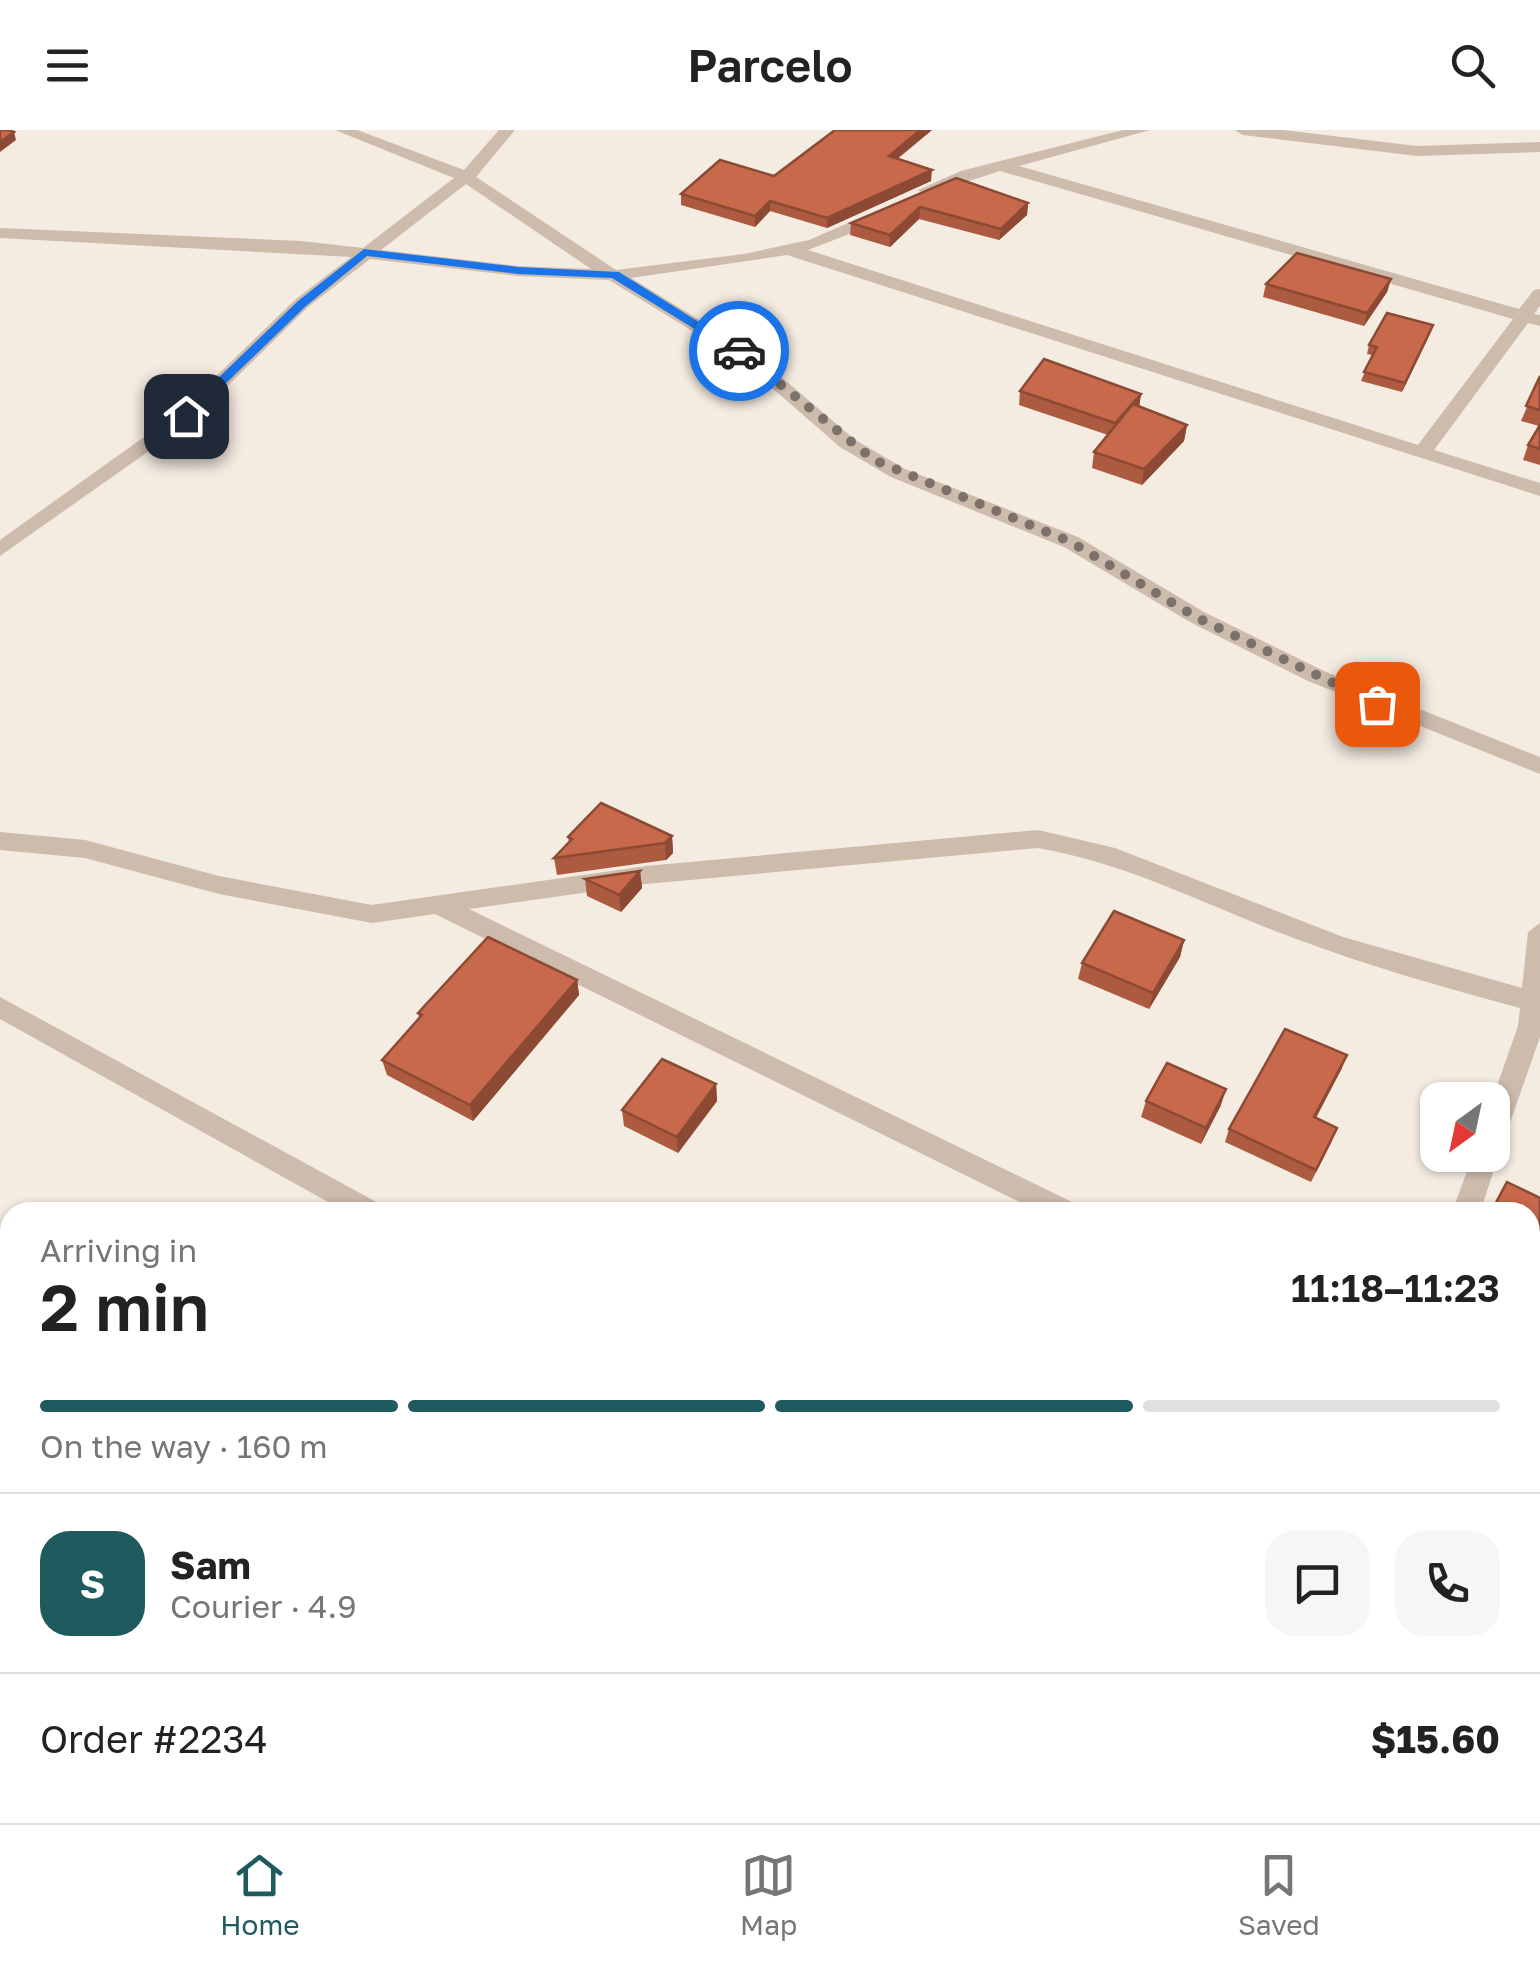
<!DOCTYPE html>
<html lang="en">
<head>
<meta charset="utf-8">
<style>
	:root { --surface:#fff; --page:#f6f6f6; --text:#222; --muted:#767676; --line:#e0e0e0; --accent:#1f5a5e }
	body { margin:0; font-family:"Golos Text",sans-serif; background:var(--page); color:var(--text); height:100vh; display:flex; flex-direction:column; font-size:38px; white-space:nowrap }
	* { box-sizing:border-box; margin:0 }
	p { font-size:32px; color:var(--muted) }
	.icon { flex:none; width:55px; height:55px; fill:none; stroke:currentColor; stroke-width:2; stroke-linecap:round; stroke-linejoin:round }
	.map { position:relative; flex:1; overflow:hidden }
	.panel { position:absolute; left:0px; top:1072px; width:1540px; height:622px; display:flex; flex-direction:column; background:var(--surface); border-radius:30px 30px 0 0; box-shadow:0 2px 8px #0004 }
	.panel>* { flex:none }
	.needle { width:65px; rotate:213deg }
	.tools { position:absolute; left:1420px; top:952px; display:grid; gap:20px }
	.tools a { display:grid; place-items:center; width:90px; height:90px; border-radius:20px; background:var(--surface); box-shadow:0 2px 8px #0004; font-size:50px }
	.pin { position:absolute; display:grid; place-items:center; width:85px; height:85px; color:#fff; margin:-42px; border-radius:20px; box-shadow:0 5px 15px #0006 }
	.courier { position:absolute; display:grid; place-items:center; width:100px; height:100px; margin:-50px; border:8px solid #1a73e8; border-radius:50%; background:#fff; color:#222; box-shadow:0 2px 12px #0007 }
	.overview em { font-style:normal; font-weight:600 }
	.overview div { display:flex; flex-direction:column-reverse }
	.overview { display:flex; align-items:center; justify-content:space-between; height:170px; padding:0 40px }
	h1 { font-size:65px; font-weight:600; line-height:75px }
	.bar { display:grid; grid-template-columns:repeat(4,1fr); gap:15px 10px; align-content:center; height:120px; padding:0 40px }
	.bar i { height:12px; border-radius:8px; background:var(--line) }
	.bar .active { background:var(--accent) }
	.bar p { grid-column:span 4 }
	.line { display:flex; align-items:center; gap:25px; padding:0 40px; border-top:2px solid var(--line) }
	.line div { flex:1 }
	.round { display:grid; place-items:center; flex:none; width:105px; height:105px; border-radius:30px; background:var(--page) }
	header { display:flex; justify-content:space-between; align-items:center; height:130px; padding:0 40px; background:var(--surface); font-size:45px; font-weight:600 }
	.tab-bar { display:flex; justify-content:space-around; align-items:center; height:140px; border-top:2px solid var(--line); background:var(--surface); font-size:28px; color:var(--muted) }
	.tab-bar a { display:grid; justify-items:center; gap:5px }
	.tab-bar .active { color:var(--accent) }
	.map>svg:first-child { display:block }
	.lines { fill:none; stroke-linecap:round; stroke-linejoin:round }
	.street { fill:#cdbbac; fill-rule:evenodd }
	.wall { fill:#ac5a40 }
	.shaded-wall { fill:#8c4a34 }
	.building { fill:#c8694b; stroke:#8c4a34; stroke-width:2.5 }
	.route { fill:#1a73e8 }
	.done { stroke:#7c716b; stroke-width:10; stroke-dasharray:0 18 }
</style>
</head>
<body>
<header><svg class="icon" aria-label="menu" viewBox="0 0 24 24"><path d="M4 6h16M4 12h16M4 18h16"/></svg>Parcelo<svg class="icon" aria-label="search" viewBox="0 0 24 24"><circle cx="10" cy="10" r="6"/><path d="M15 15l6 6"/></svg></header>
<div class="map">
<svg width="1540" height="1693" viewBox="0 0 1540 1693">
	<rect width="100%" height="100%" fill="#f4ebe1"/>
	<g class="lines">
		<g class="street">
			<path d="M335 0H357L464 40 499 0H515L476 47 616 140 744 124 809 110 876 81H888V89L808 120 1418 315 1513 189 1000 41 926 65 918 60 961 41 1123 0H1150L1019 36 1519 179 1534 160 1540 159V176L1534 184 1540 185V196L1528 193 1434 320 1540 353V366L787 125 631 148 752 222 854 309 905 339 1078 407 1204 482 1324 541 1540 627V644L1308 551 1190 492 1064 417 891 347 840 317 740 230 609 150 518 146 370 129 308 177 193 290 0 426V410L179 282 296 169 351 127 0 108V98L301 111 363 118 454 48ZM466 54 591 139 518 136 381 120Z"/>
			<path d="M1235 0H1283L1417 16 1540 12V22L1417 26 1243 5Z"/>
			<path d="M1038 700 1115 718 1343 807 1522 858 1528 802 1540 793V907L1505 1007 1495 1017 1499 1025 1480 1082H1452L1473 1025H1492V970L1518 896 1520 878C1446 858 1371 837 1299 810 1211 778 1131 734 1038 718L646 754 469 779 1076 1074 1080 1082H1040L435 784 372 793 219 764 85 728 0 720V702L85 710 219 746 372 775 646 736Z"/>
			<path d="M0 867 380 1074 384 1082H346L0 889Z"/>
			<path d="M1530 1260 1540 1264V1292L1530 1288Z"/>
			<path d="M0 1520 10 1524V1560L0 1556Z"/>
			<path d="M169 1685H210L213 1693H172Z"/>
			<path d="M422 1685H459L456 1693H419Z"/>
			<path d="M1454 1685H1500L1503 1693H1457Z"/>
		</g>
	</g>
	<g class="wall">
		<path d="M835 0H932L897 28 931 51 827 98 770 81 755 97 681 75V64L774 46Z"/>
		<path d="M956 48 1028 73 1027 85 999 110 919 89 890 117 850 105 851 93Z"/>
		<path d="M1391 149 1387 162 1364 196 1263 167 1266 154Z"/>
		<path d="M1433 195 1402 262 1361 251 1372 225 1367 224 1369 215Z"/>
		<path d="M1540 246V335L1523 330 1528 315 1539 296 1521 291Z"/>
		<path d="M1020 261 1141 264 1139 277 1187 295 1184 311 1142 355 1092 338 1094 322 1108 305 1019 275Z"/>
		<path d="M672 706 673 723 666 730 557 745 554 728 569 712 568 707Z"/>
		<path d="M640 741 642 758 621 782 587 766 585 749Z"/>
		<path d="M1184 810 1180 827 1149 879 1078 849 1082 833Z"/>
		<path d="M577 850 579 865 473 991 387 945 382 930 419 888 418 883Z"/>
		<path d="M1342 938 1316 988 1332 1011 1311 1052 1225 1012 1229 999Z"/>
		<path d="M716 954 717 971 678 1023 624 996 622 980Z"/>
		<path d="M1146 971 1221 975 1201 1014 1141 987Z"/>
		<path d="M1540 1068V1155L1530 1150V1082Z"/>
	</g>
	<g class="shaded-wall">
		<path d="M920 0H932L889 36V26Z"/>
		<path d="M14 2 16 10 0 22V12Z"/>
		<path d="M932 40 931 51 827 98V88Z"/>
		<path d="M770 71V81L755 97V86Z"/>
		<path d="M1028 73 1027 85 999 110 1001 99Z"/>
		<path d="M920 77 919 89 890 117V105Z"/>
		<path d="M1391 149 1387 162 1364 196 1367 183Z"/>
		<path d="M1433 195 1430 204 1402 262 1405 253Z"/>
		<path d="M1141 264 1139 278 1113 307 1115 293Z"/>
		<path d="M1187 295 1184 311 1142 355 1144 339Z"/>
		<path d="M672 706 673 723 666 730 665 713Z"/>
		<path d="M640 741 642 758 621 782 619 765Z"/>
		<path d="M1184 810 1180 827 1149 879 1153 863Z"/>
		<path d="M577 850 579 865 473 991 470 975Z"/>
		<path d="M1347 925 1342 938 1309 1000 1314 987Z"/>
		<path d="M716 954 717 971 678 1023 677 1007Z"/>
		<path d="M1226 959 1221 975 1201 1014 1206 998Z"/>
		<path d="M10 1277V1290L0 1301V1288Z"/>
	</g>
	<g class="building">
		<path d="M0 0H9L14 2 0 12Z"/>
		<path d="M835 0H920L889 26 932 40 827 88 770 71 755 86 681 64 720 30 774 46Z"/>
		<path d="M956 48 1028 73 1001 99 920 77 890 105 851 93Z"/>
		<path d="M1297 123 1391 149 1367 183 1266 154Z"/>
		<path d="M1387 183 1433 195 1405 253 1364 242 1377 217 1369 215Z"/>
		<path d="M1044 229 1141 264 1115 293 1020 261Z"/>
		<path d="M1540 246V280L1526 276Z"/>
		<path d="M1133 274 1187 295 1144 339 1094 322Z"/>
		<path d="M1540 295V319L1528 315Z"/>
		<path d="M601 673 672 706 665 713 554 728 572 709 568 707Z"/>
		<path d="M640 741 619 765 585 749Z"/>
		<path d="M1114 781 1184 810 1153 863 1082 833Z"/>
		<path d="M488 807 577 850 470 975 382 930 422 885 418 883Z"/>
		<path d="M1285 899 1347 925 1314 987 1337 998 1316 1040 1229 999Z"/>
		<path d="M662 929 716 954 677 1007 622 980Z"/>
		<path d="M1167 933 1226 959 1206 998 1146 971Z"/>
		<path d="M1507 1052 1540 1068V1137L1530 1133V1082H1491Z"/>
		<path d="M10 1227V1277L0 1288V1238Z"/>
	</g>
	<path class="route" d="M364 119 518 137 619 142 745 221 735 224 612 148 518 144 367 126 306 176 190 288H182V283L298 171Z"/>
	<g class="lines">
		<path class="done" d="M739 221 874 330 1071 412 1196 487 1377 574"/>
	</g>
</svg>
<div class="tools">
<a><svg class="needle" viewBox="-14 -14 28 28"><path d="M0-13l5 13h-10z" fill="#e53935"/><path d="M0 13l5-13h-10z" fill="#767676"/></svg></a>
</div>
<div class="pin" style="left:1377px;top:574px;background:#ea580c"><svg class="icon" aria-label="bag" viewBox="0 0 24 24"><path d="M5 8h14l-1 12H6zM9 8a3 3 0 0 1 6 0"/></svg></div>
<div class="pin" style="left:186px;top:286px;background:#1f2937"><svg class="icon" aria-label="home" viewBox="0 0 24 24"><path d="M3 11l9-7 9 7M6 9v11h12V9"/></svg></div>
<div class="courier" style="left:739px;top:221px"><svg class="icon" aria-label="car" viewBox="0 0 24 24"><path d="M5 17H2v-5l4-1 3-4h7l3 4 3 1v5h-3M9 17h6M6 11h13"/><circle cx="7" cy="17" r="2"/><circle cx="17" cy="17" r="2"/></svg></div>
<section class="panel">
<div class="overview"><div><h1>2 min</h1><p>Arriving in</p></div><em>11:18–11:23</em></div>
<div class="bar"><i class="active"></i><i class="active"></i><i class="active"></i><i></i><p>On the way · 160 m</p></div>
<div class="line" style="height:180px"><b class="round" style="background:var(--accent);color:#fff">S</b><div><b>Sam</b><p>Courier · 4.9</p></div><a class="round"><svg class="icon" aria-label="chat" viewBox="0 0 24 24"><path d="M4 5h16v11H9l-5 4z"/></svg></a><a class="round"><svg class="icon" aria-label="phone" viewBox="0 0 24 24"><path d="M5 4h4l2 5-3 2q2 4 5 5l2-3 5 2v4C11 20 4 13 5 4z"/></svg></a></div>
<div class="line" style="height:130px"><div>Order #2234</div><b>$15.60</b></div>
</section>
</div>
<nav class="tab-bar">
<a class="active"><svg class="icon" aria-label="home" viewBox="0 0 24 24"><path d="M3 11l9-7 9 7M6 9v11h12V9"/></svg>Home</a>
<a><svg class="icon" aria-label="map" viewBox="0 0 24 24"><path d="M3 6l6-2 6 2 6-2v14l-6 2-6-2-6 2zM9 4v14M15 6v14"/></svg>Map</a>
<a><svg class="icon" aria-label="saved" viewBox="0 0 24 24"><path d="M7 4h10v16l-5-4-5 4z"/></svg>Saved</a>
</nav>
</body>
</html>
